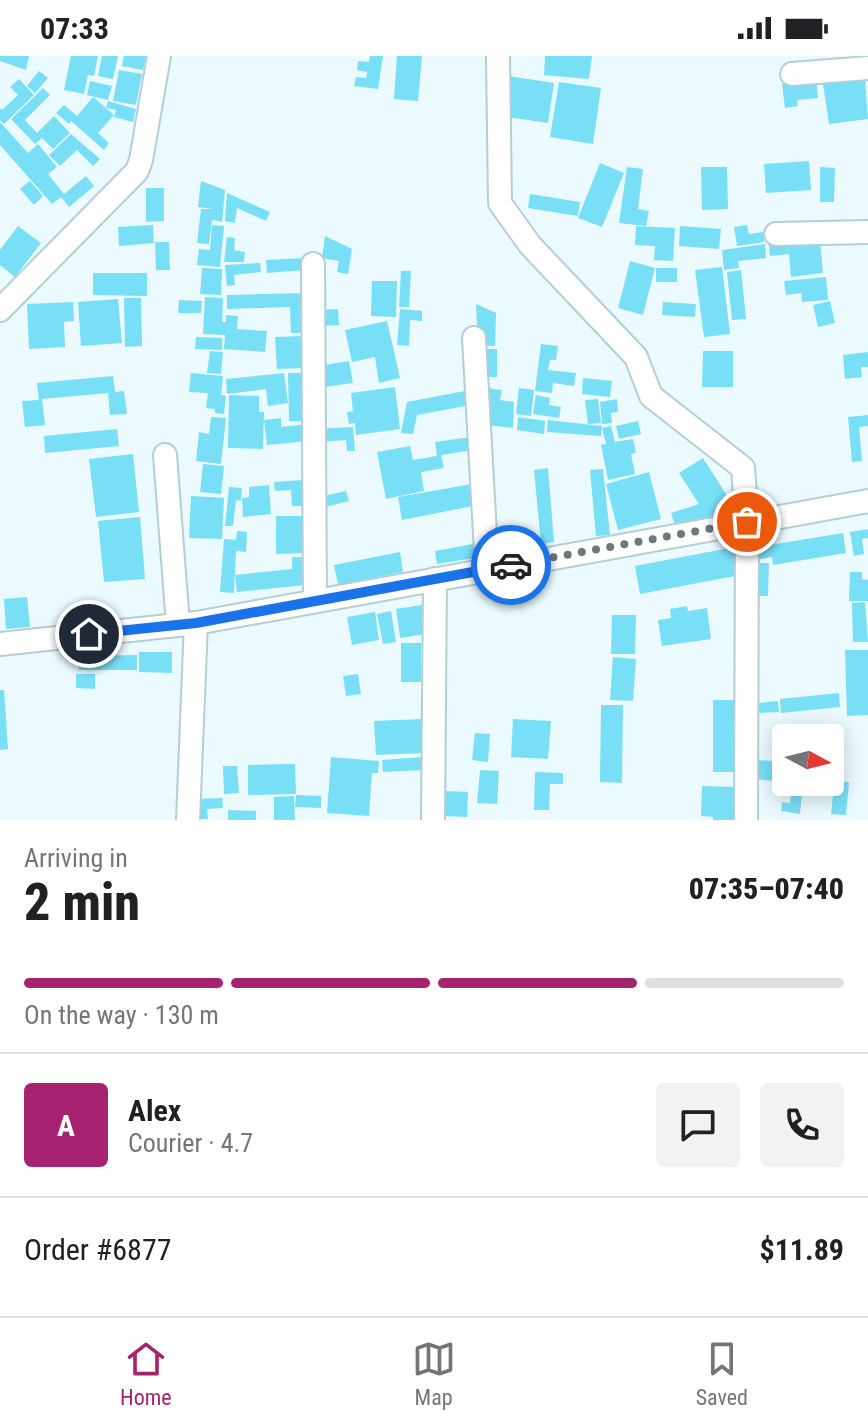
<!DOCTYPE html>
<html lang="en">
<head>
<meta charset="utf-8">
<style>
	:root { --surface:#fff; --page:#f2f2f2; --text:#202124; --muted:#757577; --line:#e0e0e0; --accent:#a6236f }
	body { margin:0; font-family:"Roboto Condensed",sans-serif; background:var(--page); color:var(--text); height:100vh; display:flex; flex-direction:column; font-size:30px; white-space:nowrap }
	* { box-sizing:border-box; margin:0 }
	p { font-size:26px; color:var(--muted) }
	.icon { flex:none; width:44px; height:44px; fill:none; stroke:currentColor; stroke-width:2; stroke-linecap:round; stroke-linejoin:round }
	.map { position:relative; height:764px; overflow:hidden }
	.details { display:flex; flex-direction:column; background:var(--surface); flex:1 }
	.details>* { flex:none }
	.needle { width:52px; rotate:97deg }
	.fabs { position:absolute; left:772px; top:668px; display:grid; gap:16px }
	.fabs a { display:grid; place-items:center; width:72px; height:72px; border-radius:8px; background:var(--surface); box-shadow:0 4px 20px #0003; font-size:40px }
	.pin { position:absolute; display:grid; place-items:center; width:68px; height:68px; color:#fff; margin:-34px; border:4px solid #fff; border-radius:50%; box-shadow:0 2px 8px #0007 }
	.courier { position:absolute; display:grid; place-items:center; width:80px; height:80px; margin:-40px; border:6px solid #1a73e8; border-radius:50%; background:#fff; color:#222; box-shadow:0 2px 10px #0007 }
	.head em { font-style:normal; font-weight:800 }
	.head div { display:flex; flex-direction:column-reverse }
	.head { display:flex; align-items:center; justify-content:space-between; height:136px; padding:0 24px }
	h1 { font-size:52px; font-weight:800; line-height:60px }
	.bar { display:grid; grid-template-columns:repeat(4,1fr); gap:12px 8px; align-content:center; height:96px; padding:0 24px }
	.bar i { height:10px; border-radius:6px; background:var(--line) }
	.bar .active { background:var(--accent) }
	.bar p { grid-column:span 4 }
	.line { display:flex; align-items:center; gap:20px; padding:0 24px; border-top:2px solid var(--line) }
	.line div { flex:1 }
	.round { display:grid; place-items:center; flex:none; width:84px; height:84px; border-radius:8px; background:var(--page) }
	.status { display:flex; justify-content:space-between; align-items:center; height:56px; padding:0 40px; background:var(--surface); direction:ltr }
	.status svg { height:22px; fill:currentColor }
	.tabs { display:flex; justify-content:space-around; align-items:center; height:112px; border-top:2px solid var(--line); background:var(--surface); font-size:22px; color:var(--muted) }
	.tabs a { display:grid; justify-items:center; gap:4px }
	.tabs .active { color:var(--accent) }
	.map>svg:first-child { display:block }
	.building { fill:#78dff7 }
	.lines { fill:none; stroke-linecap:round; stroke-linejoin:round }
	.street-casing { stroke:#b3ced5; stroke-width:26 }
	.street { stroke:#fff; stroke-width:22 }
	.done { stroke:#6c797c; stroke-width:8; stroke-dasharray:0 14.4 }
	.route { stroke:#1a73e8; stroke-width:10 }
</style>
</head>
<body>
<div class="status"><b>07:33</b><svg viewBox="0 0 49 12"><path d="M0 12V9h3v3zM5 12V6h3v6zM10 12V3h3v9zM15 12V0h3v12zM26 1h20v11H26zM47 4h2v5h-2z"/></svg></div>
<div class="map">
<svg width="868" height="764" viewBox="0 0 868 764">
	<rect width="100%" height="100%" fill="#eafafe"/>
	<g class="building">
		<path d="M0 0H29L26 14 0 5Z"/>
		<path d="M71 0H98L94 20 88 19 84 38 64 34Z"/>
		<path d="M102 0H118L113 23 98 20Z"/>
		<path d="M124 0H146L143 14 122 10Z"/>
		<path d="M370 0H383L378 33 354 30 356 21 366 22 367 16 357 14 358 5 369 6Z"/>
		<path d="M397 0H422L418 45 394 43Z"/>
		<path d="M545 0H592L589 23 544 19Z"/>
		<path d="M119 14 142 18 136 49 113 45Z"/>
		<path d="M39 15 48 22 35 37 27 30Z"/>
		<path d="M508 20 554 27 548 67 502 60Z"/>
		<path d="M19 23 34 39 4 68 0 64V52L2 54 18 39 10 31Z"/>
		<path d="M816 23 818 42 797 44 798 50 785 52 782 28Z"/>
		<path d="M865 23 868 63 829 68 823 28Z"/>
		<path d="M90 25 112 30 108 44 87 39Z"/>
		<path d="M559 26 601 32 593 88 550 81Z"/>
		<path d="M43 32 50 39 25 64 37 77 54 60 70 77 53 93 42 82 35 88 11 63Z"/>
		<path d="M93 41 114 59 98 77 109 87 104 94 71 65 69 68 56 57 64 49 77 60Z"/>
		<path d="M108 45 136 53 133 66 114 61 116 54 106 52Z"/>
		<path d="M0 66 28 97 38 88 57 111 48 118 64 138 86 120 94 130 69 151 61 141 52 148 0 89Z"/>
		<path d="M71 78 100 103 93 110 77 94 60 110 49 99Z"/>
		<path d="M809 105 811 134 766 137 764 108Z"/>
		<path d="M600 107 624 117 602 171 578 162Z"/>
		<path d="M627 111 643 113 638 153 649 155 646 170 619 167Z"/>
		<path d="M701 111H727L728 153 702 154Z"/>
		<path d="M820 111 835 112 834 146H820Z"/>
		<path d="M30 125 43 140 34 149 20 133Z"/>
		<path d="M201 125 225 134 222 166 212 164 209 188 197 187 201 153H214L198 151Z"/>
		<path d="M146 132H164V165L146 166Z"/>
		<path d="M227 137 270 156 266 165 237 152 235 167 225 165Z"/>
		<path d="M530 138 580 146 578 160 528 152Z"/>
		<path d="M153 169 154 187 119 190 118 171Z"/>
		<path d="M212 169 224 170 220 211 197 209 199 193 210 194Z"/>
		<path d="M747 169 749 178 763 176 764 186 737 190 734 171Z"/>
		<path d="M18 170 41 187 15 221 0 209V194Z"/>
		<path d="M636 170 675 172 673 205 654 204 655 190 635 189Z"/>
		<path d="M680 170 721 173 719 193 679 190Z"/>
		<path d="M325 180 352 193 348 218 337 216 339 205 322 202Z"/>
		<path d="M227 181 235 182 234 194 245 196 244 206H224Z"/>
		<path d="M820 184 823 217 791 221 789 198 770 200 769 189Z"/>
		<path d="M155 186H169L170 214H156Z"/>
		<path d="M765 188 766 202 738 205 739 212 724 214 722 194Z"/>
		<path d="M304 202 305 214 267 217 266 204Z"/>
		<path d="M630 205 655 212 643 259 618 252Z"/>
		<path d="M260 207 261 216 234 219 235 229 227 230 225 209Z"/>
		<path d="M722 211 730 278 704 281 695 214Z"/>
		<path d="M202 212 222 213 221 239 200 238Z"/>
		<rect x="656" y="212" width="21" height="14"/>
		<path d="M741 214 746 263 732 264 727 216Z"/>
		<path d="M401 215H411L409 251H399Z"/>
		<path d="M93 217H147V240L93 239Z"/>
		<path d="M826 221 828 244 802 246 801 237 786 239 784 225Z"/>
		<path d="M372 225H397L396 261 371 260Z"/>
		<path d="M305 237 307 277H291L290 251 227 253V239Z"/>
		<path d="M205 241 223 242 222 266H226V259L238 260 237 273 267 275 265 296 224 293 225 279 203 278Z"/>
		<path d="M124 242H141L142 290 125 291Z"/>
		<path d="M118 243 122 287 81 290 78 246Z"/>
		<path d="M179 244 202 245 201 257H178Z"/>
		<path d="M830 245 835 267 818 271 813 249Z"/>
		<path d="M73 246 74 265 64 266 65 291 29 293 27 248Z"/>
		<path d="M663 246 696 248 695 261 662 259Z"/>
		<path d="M476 248 496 257 495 290 478 289Z"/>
		<path d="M338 253 339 269 318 270 317 254Z"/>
		<path d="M400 253 422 255V265L410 264 409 290 397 289Z"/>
		<path d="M387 265 400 322 379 327 375 301 352 306 345 274Z"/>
		<path d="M304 280 305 312 277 313 275 281Z"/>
		<path d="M196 281 222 282V294L195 293Z"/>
		<path d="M541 288 558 290 556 304H550L548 314 576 317 574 330 553 327 552 337 535 335Z"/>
		<rect x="481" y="293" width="16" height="28"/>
		<path d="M210 295 223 296 221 318 207 317Z"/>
		<path d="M703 295H733V331H702Z"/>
		<path d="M868 296V311H861L862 321 845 323 843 299Z"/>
		<path d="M349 305 353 327 323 331 319 310Z"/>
		<path d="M191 317 223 320 221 339 226 340 224 358 215 357V353L206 352 208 337 189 336Z"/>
		<path d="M284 317 288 347 268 350 266 333 227 338 226 323Z"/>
		<path d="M288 317H306V365H289Z"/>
		<path d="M113 320 115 336 124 335 127 358 110 359 108 337 42 343 45 369 25 371 22 345 39 344 37 327Z"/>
		<path d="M583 322 612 325 610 341 582 338Z"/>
		<path d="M395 331 400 373 356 379 355 367 349 368 347 356 353 355 351 337Z"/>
		<path d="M486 332 502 334 500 344 514 346 513 372 481 368Z"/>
		<path d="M519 332 534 334 531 360 516 358Z"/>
		<path d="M470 334 471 349 417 359 413 378 401 377 407 346Z"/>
		<path d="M229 339 259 340V356H264L263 393 228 392Z"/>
		<path d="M536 339 550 342 549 349 561 351 559 362 533 358Z"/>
		<path d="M598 343 601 367 588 368 585 344Z"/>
		<path d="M617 343 618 356 611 357 612 367 602 368 600 346Z"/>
		<path d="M868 359V370L859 371 862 405 852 406 848 361Z"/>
		<path d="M211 361 226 362 221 408 196 405 199 376 209 378Z"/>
		<path d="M518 361 545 365 544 378 517 374Z"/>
		<path d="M281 362V371L308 368 309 385 267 389 264 364Z"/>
		<path d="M548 364 602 370 601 380 547 376Z"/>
		<path d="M638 365 641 378 619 383 616 370Z"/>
		<path d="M611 370 615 386 633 383 636 397 631 398 635 418 608 424 601 389 606 388 602 372Z"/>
		<path d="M353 371 355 395H347L346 384 319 386 318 373Z"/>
		<path d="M117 373 119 390 45 397 44 380Z"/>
		<path d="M471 381 473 394 441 399 444 412 421 416 424 435 386 443 377 396 410 390 413 404 437 400 435 386Z"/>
		<path d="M133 398 139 456 96 461 89 403Z"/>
		<path d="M703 402 726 438 720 457 676 472 671 457 699 448 679 417Z"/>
		<path d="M203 408 224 410 221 438 200 436Z"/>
		<path d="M548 412 554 486 541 488 534 414Z"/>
		<path d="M603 413 610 479 596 480 590 414Z"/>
		<path d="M649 416 661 463 618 474 606 428Z"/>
		<path d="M304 424V450H292L291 434 275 435 274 426Z"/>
		<path d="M472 428 473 450 402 464 398 441Z"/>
		<path d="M269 429 271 458 243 461 242 442 249 441V431Z"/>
		<path d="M229 431 242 432 241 445 236 444 233 470H225Z"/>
		<path d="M346 435 349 445 321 452 319 441Z"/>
		<path d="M191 440 224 442 222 483 189 482Z"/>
		<path d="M276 460H304L305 497 276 498Z"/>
		<path d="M140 461 145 523 104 526 98 465Z"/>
		<path d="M868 473V482L862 483 864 498 854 500 850 476Z"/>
		<path d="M237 475 247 476 246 496 236 495 234 537 220 536 224 483 236 484Z"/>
		<path d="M843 477 846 497 773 509 772 501 760 503 758 491Z"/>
		<path d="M473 488 475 502 437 508 435 495Z"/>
		<path d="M735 491V520L640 538 635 510Z"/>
		<path d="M400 496 403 516 338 529 334 509Z"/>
		<path d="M292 501H306L305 529 237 536 235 519 292 513Z"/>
		<path d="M759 507H769L768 540H758Z"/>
		<path d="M850 516H862V523L868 524V545H849Z"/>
		<path d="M27 541 30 571 6 573 4 543Z"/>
		<path d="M865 546 868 586H853L852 547Z"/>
		<path d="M422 549 426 578 400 582 396 553Z"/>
		<path d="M687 550 688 555 707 552 711 583 662 590 658 564 671 562 670 553Z"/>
		<path d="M391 555 396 586 383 588 377 558Z"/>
		<path d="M375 556 379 584 352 589 347 561Z"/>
		<path d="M612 559H636L635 598H611Z"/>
		<rect x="401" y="587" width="20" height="39"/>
		<path d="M845 594H868V659L847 660Z"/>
		<path d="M139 596H172V617L139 616Z"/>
		<path d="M137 599V614H79V600Z"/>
		<path d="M613 601 636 603 633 645 610 644Z"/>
		<path d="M76 618H95V633L76 632Z"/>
		<path d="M358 618 361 638 346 640 343 620Z"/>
		<path d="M0 634H4L8 693 0 694Z"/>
		<path d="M839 637 840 651 781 657 780 643Z"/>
		<rect x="713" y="644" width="22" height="72"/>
		<path d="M778 645 779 656 758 657V647Z"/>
		<path d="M601 649H623L622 727 600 726Z"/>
		<path d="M423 663 425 697 376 699 374 665Z"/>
		<path d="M513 663 551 665 548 703 511 701Z"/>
		<path d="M475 677 490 678 488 706 472 704Z"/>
		<path d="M331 701 379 705 378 717H372L369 760 327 757Z"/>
		<path d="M423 701 424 714 383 716 382 704Z"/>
		<path d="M757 704 786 706V726L755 723Z"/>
		<path d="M295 708 296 738 248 739V709Z"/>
		<path d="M830 708 835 709 834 725 849 726 846 759 831 758 834 730 818 728V726H830Z"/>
		<path d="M223 710H237L239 737 224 738Z"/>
		<path d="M480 714 499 715 497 748 477 747Z"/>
		<path d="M535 716 563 717V728H550L549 754H534Z"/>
		<path d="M702 730 736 731 735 764H713V761L701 760Z"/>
		<path d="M792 733 802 735 800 758 781 755 782 746 790 747Z"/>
		<path d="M445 735 468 736 467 761 444 760Z"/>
		<path d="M296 739 321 740V752L295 751Z"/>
		<path d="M294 740 295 764H274V741Z"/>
		<path d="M222 742 223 752 207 753 208 763H197L196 743Z"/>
		<path d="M228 754 256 755V764H228Z"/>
	</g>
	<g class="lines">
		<defs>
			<g id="street">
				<path d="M498 0 500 147 530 189 636 301 651 340 743 412 747 466 746 764"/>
				<path d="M792 18 868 12"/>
				<path d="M776 178 868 176"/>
				<path d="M313 208 315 545"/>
				<path d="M0 254 137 115 141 104 159 0"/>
				<path d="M474 282 487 514"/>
				<path d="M165 399 178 569"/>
				<path d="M0 588 196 567 868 445"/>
				<path d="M188 764 196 567"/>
				<path d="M433 764 435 523"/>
			</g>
		</defs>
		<use href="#street" class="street-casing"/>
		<use href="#street" class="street"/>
	</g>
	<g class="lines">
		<path class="done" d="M511 509 747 466"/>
		<path class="route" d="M89 578 196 567 511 509"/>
	</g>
</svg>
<div class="fabs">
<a><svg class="needle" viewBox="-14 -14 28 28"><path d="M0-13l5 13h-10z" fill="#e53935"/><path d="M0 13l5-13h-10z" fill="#757577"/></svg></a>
</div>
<div class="pin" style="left:747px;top:466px;background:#ea580c"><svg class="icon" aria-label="bag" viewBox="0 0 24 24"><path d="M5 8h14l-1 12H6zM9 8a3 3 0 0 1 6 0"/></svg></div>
<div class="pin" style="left:89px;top:578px;background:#1f2937"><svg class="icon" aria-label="home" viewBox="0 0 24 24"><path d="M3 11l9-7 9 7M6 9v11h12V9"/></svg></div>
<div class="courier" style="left:511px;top:509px"><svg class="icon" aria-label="car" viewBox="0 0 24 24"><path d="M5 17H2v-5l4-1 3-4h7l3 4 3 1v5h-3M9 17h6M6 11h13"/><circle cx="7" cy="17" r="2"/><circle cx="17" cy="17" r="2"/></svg></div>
</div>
<section class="details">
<div class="head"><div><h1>2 min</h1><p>Arriving in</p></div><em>07:35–07:40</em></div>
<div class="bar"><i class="active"></i><i class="active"></i><i class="active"></i><i></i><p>On the way · 130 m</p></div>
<div class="line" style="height:144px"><b class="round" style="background:var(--accent);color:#fff">A</b><div><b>Alex</b><p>Courier · 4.7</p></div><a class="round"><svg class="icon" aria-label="chat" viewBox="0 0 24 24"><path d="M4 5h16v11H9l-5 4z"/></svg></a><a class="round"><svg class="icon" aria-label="phone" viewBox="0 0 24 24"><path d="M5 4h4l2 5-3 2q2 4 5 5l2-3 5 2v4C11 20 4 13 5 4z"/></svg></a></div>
<div class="line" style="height:104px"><div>Order #6877</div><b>$11.89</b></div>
</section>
<nav class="tabs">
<a class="active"><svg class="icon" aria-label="home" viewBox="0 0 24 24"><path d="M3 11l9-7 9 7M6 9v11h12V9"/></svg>Home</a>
<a><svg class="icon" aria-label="map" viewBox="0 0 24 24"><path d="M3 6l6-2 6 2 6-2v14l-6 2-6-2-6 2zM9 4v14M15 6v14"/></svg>Map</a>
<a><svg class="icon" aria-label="saved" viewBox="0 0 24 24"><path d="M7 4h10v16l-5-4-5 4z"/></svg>Saved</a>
</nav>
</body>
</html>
